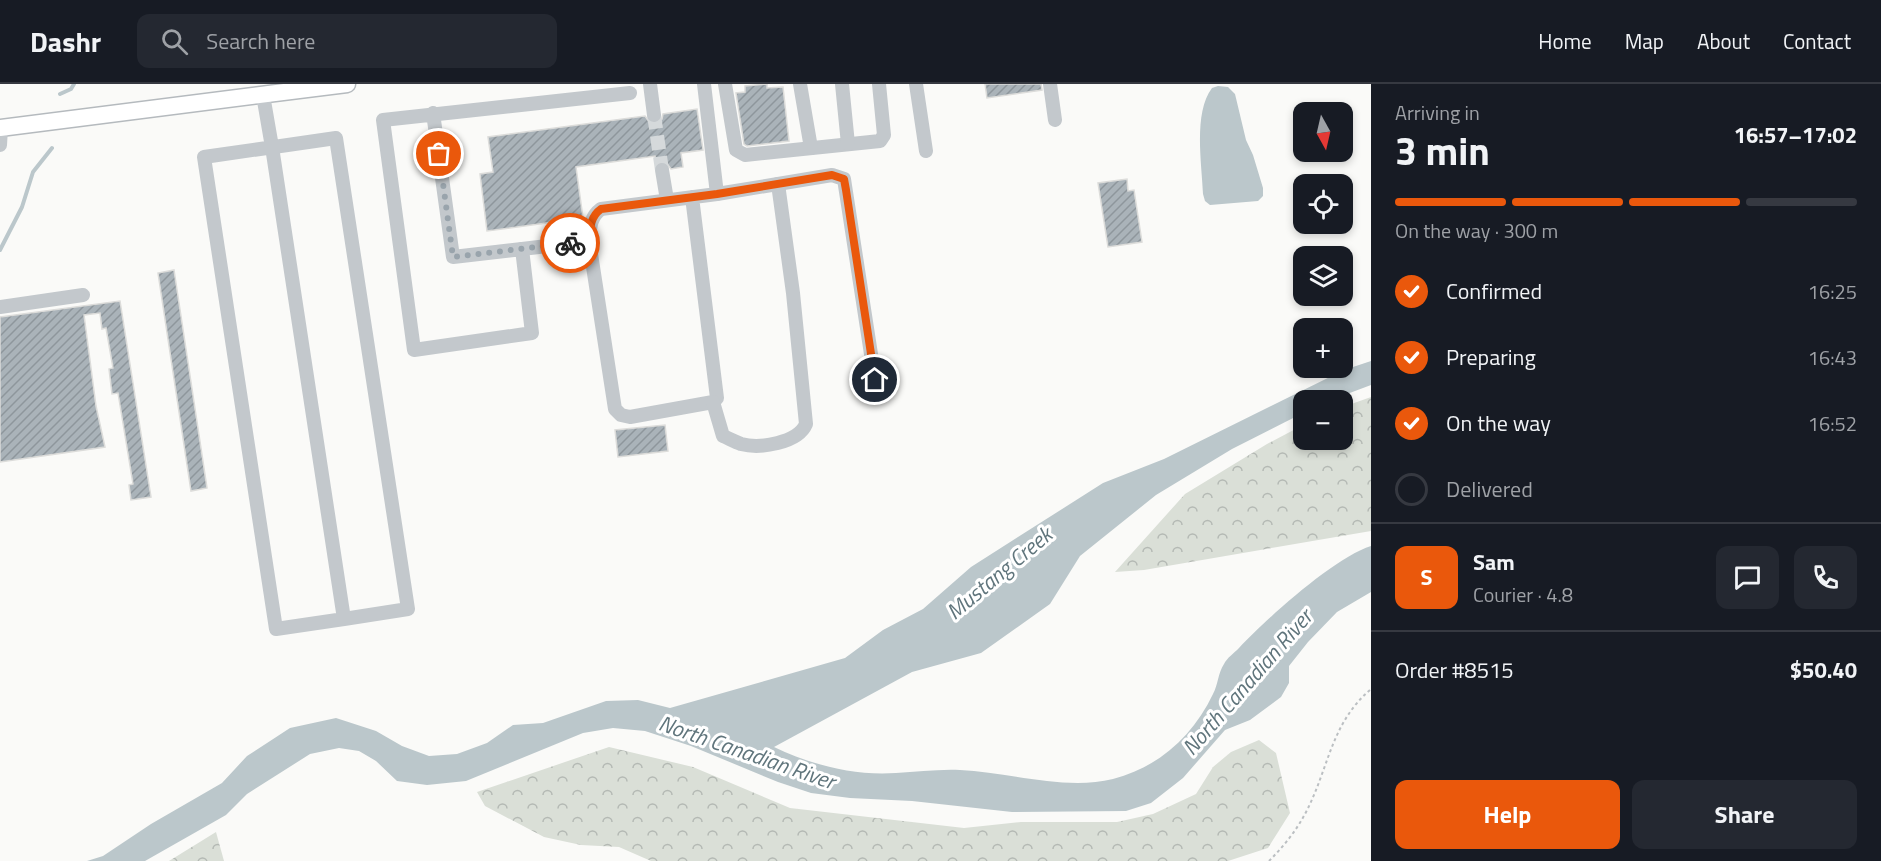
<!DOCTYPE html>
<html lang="en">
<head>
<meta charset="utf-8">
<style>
	:root { --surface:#171b24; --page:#242831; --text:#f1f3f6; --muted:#9ea1a6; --line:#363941; --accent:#ea580c }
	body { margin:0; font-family:"Titillium Web",sans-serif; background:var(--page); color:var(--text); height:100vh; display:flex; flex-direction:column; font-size:22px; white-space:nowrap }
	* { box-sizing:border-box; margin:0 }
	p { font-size:20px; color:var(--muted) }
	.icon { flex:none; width:33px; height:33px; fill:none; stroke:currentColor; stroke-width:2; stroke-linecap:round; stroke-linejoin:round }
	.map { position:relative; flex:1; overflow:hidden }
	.details { display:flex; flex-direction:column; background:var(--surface); width:510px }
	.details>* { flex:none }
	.needle { width:39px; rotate:172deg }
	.fabs { position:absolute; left:1293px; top:18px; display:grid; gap:12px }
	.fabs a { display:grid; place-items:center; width:60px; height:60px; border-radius:12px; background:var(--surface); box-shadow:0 3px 9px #0003; font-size:30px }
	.pin { position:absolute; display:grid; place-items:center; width:51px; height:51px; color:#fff; margin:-26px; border:3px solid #fff; border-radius:50%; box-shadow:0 2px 6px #0007 }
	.courier { position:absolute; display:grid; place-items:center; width:60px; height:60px; margin:-30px; border:4px solid #ea580c; border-radius:50%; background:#fff; color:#222; box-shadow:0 2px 8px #0007 }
	.summary em { font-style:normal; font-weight:700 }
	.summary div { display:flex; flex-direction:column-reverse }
	.summary { display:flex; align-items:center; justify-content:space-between; height:102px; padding:0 24px }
	h1 { font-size:39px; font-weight:700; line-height:45px }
	.bar { display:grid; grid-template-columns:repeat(4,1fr); gap:9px 6px; align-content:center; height:72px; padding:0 24px }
	.bar i { height:8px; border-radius:4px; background:var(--line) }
	.bar .on { background:var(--accent) }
	.bar p { grid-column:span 4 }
	.line { display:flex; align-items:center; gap:15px; padding:0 24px; border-top:2px solid var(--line) }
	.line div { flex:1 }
	.round { display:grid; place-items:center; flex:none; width:63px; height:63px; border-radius:12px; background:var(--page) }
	ol { padding:0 24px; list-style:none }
	li { display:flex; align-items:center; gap:18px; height:66px }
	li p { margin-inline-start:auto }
	li .icon { padding:6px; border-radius:50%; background:var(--accent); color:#fff; stroke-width:4 }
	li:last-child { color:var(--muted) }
	li i { width:33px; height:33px; border:3px solid var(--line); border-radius:50% }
	.cta { display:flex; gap:12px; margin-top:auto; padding:12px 24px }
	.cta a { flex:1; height:69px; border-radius:12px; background:var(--accent); color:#fff; font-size:24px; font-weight:700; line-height:69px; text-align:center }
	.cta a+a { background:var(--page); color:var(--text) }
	header { display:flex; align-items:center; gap:36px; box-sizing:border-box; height:84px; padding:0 30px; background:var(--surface); border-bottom:2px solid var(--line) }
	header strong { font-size:28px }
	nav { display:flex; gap:33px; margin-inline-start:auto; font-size:21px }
	.search { width:420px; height:54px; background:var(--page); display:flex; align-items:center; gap:15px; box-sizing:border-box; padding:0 21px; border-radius:12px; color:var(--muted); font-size:22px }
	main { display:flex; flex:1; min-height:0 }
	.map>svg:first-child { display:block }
	.forest { fill:url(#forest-crowns) }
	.water { fill:#bbc7cb }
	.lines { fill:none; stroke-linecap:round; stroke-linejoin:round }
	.stream { stroke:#bbc7cb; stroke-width:4 }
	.building { fill:url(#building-hatch); stroke:#dcdcda; stroke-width:1.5 }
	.minor-tunnel { stroke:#d5d9db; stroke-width:14; stroke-dasharray:14 7; stroke-linecap:butt }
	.major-casing { stroke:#b5babe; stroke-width:19 }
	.path { stroke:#bbbfc2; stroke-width:2; stroke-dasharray:3 3; stroke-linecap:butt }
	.minor { stroke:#c3c8cc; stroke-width:14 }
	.major { stroke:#fff; stroke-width:16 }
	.done { stroke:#99a4ac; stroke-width:6; stroke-dasharray:0 10.8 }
	.route { stroke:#ea580c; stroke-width:8 }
	.labels { text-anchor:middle; stroke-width:6; stroke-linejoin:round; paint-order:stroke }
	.water-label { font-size:22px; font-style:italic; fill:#60757c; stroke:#fff }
</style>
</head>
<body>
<header>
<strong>Dashr</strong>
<div class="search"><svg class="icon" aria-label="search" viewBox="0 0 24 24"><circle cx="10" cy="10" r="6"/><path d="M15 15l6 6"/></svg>Search here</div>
<nav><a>Home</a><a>Map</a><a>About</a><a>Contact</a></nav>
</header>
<main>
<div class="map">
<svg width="1371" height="777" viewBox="0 0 1371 777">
	<defs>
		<pattern id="forest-crowns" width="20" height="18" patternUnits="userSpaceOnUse" patternTransform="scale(1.5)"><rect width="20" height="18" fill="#dadfd7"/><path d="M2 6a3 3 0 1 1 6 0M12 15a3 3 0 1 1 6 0" fill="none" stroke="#b4b9b4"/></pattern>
		<pattern id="building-hatch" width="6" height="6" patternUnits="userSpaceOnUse" patternTransform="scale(1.5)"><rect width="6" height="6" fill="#aab3b9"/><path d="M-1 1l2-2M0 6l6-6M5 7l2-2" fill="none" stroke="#8e969c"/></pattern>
	</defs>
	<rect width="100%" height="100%" fill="#fafaf8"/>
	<g class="forest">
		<path d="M1371 313V447L1144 486 1115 488 1185 410 1267 360 1303 341 1304 356H1342L1343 323Z"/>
		<path d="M1259 656 1276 669 1290 729 1268 764 1228 777H651L619 763 581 761 544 753 485 722 477 708 609 663 693 683 790 724 964 744 1021 738H1117L1153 730 1196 710 1213 683 1231 668Z"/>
		<path d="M216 748 224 777H169Z"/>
	</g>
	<g class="water">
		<path d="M1218 2 1228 3 1235 10 1246 56 1253 71 1263 104V112L1258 117 1210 121 1205 117 1203 110C1202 80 1193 29 1212 4Z"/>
		<path d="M1371 277V301L1331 316H1304L1303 329 1232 365 1156 411 1080 472 1050 520 981 569 912 588 774 663C812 681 854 692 896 689 918 688 938 685 960 686 1008 688 1065 707 1113 695 1159 683 1193 652 1213 610 1218 601 1218 589 1224 580 1227 574 1234 569 1239 564 1266 535 1335 473 1371 462V508L1337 528 1308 558 1289 582V599L1281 613 1250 636 1225 646 1183 694 1151 719 1126 727 1012 728 912 717 850 714 811 709 778 698 691 662 645 647 613 644 583 649 466 697 427 701 397 697 376 677 359 667 339 664 310 670 247 710 226 731 145 777H87L103 772 151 740 222 699 247 672 290 644 336 634 376 647 402 662 429 672 457 670 487 659 513 641 543 639 606 617 638 616 670 624 845 574 883 546 923 525 971 483 1103 399 1164 375 1344 286Z"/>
	</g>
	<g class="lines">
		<g class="stream">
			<path d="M60 10 71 5 74 0"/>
			<path d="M0 166 22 123 33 88 52 64"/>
		</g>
	</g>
	<g class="building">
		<path d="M767 0V4L783 3 789 57 747 62 744 60 736 9 745 8V2Z"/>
		<path d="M985 0H1041L1042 6 987 14Z"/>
		<path d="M697 25 703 66 681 69 683 83 671 85 665 77 656 80 655 72 576 83 583 134 487 147 480 90 493 88 488 53 645 32 650 39 656 40 662 35 663 30Z"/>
		<path d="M1127 95 1128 107 1134 106 1142 158 1108 163 1098 99Z"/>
		<path d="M174 186 207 404 191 407 158 189Z"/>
		<path d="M120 217 151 413 131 416 129 401 133 400 118 309 112 310 109 285 113 284 106 244 102 245 100 229 84 231 96 322 105 363 0 378V233Z"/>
		<path d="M665 341 668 367 618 373 615 346Z"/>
	</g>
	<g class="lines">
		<path class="minor-tunnel" d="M654 31 662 86"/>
		<defs>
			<path id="major" d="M0 44 347 0"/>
		</defs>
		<use href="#major" class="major-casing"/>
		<path class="path" d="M1269 777C1283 763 1296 747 1305 730 1329 685 1330 640 1371 605"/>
		<g class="minor">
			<path d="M650 0 654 31"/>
			<path d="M725 0 736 66 745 71 880 57 884 51 879 0"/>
			<path d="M800 0 811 64"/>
			<path d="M842 0 848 60"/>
			<path d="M916 0 926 67"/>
			<path d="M1050 0 1055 36"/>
			<path d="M263 11 272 63 344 535 408 525 336 54 204 73 276 545 344 535"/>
			<path d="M433 29 453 173 522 165 532 249 414 266 383 36 630 9"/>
			<path d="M0 61 1 44"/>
			<path d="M662 86 667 116"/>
			<path d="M717 110 832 91 844 95 875 296"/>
			<path d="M692 113 717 314 713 318 630 333 621 331 615 325 589 157C590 144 590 133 601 125L717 110 704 0"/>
			<path d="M522 165 589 157"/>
			<path d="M0 223 83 211"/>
			<path d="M713 318 723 352C728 354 735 358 741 360 760 365 798 359 806 340L793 209 778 100"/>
		</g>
		<use href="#major" class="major"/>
	</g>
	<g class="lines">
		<path class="done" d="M439 70 453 173 570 159"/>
		<path class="route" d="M570 159 589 157C590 144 590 133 601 125L717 110 832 91 844 95 846 106 875 296"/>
	</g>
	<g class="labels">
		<g class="water-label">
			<text transform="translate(999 489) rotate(-40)" y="8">Mustang Creek</text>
			<text transform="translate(1247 598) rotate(-49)" y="8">North Canadian River</text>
			<text transform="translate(747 668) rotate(19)" y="8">North Canadian River</text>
		</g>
	</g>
</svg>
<div class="fabs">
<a><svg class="needle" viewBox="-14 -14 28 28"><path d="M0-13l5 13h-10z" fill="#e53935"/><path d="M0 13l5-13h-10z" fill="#9ea1a6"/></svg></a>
<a><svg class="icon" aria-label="locate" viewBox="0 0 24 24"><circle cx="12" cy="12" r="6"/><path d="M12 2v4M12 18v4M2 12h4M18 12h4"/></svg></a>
<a><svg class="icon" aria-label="layers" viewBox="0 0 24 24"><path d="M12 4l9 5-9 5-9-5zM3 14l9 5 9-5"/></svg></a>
<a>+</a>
<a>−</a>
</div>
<div class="pin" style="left:439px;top:70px;background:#ea580c"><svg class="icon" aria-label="bag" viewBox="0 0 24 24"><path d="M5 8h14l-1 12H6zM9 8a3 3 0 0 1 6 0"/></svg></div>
<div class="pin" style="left:875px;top:296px;background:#1f2937"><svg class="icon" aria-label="home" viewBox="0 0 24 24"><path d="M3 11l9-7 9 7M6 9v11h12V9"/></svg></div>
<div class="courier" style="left:570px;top:159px"><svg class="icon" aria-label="bike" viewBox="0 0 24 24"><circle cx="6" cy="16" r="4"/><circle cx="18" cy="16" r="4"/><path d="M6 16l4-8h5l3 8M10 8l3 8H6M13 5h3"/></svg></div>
</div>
<section class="details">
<div class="summary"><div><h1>3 min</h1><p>Arriving in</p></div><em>16:57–17:02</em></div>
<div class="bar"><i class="on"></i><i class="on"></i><i class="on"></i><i></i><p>On the way · 300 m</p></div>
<ol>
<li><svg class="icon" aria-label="check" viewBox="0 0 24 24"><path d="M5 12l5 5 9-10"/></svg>Confirmed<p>16:25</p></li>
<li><svg class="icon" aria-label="check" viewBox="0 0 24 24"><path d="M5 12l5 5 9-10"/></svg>Preparing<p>16:43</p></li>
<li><svg class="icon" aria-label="check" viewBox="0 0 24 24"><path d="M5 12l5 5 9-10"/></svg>On the way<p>16:52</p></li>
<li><i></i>Delivered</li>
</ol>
<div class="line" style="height:108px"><b class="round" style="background:var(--accent);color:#fff">S</b><div><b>Sam</b><p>Courier · 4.8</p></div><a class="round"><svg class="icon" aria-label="chat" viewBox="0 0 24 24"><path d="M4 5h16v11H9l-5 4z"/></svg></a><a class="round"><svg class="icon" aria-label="phone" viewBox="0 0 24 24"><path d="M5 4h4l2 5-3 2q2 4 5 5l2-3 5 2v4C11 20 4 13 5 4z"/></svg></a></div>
<div class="line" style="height:78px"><div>Order #8515</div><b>$50.40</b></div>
<div class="cta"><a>Help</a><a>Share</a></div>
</section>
</main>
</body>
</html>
